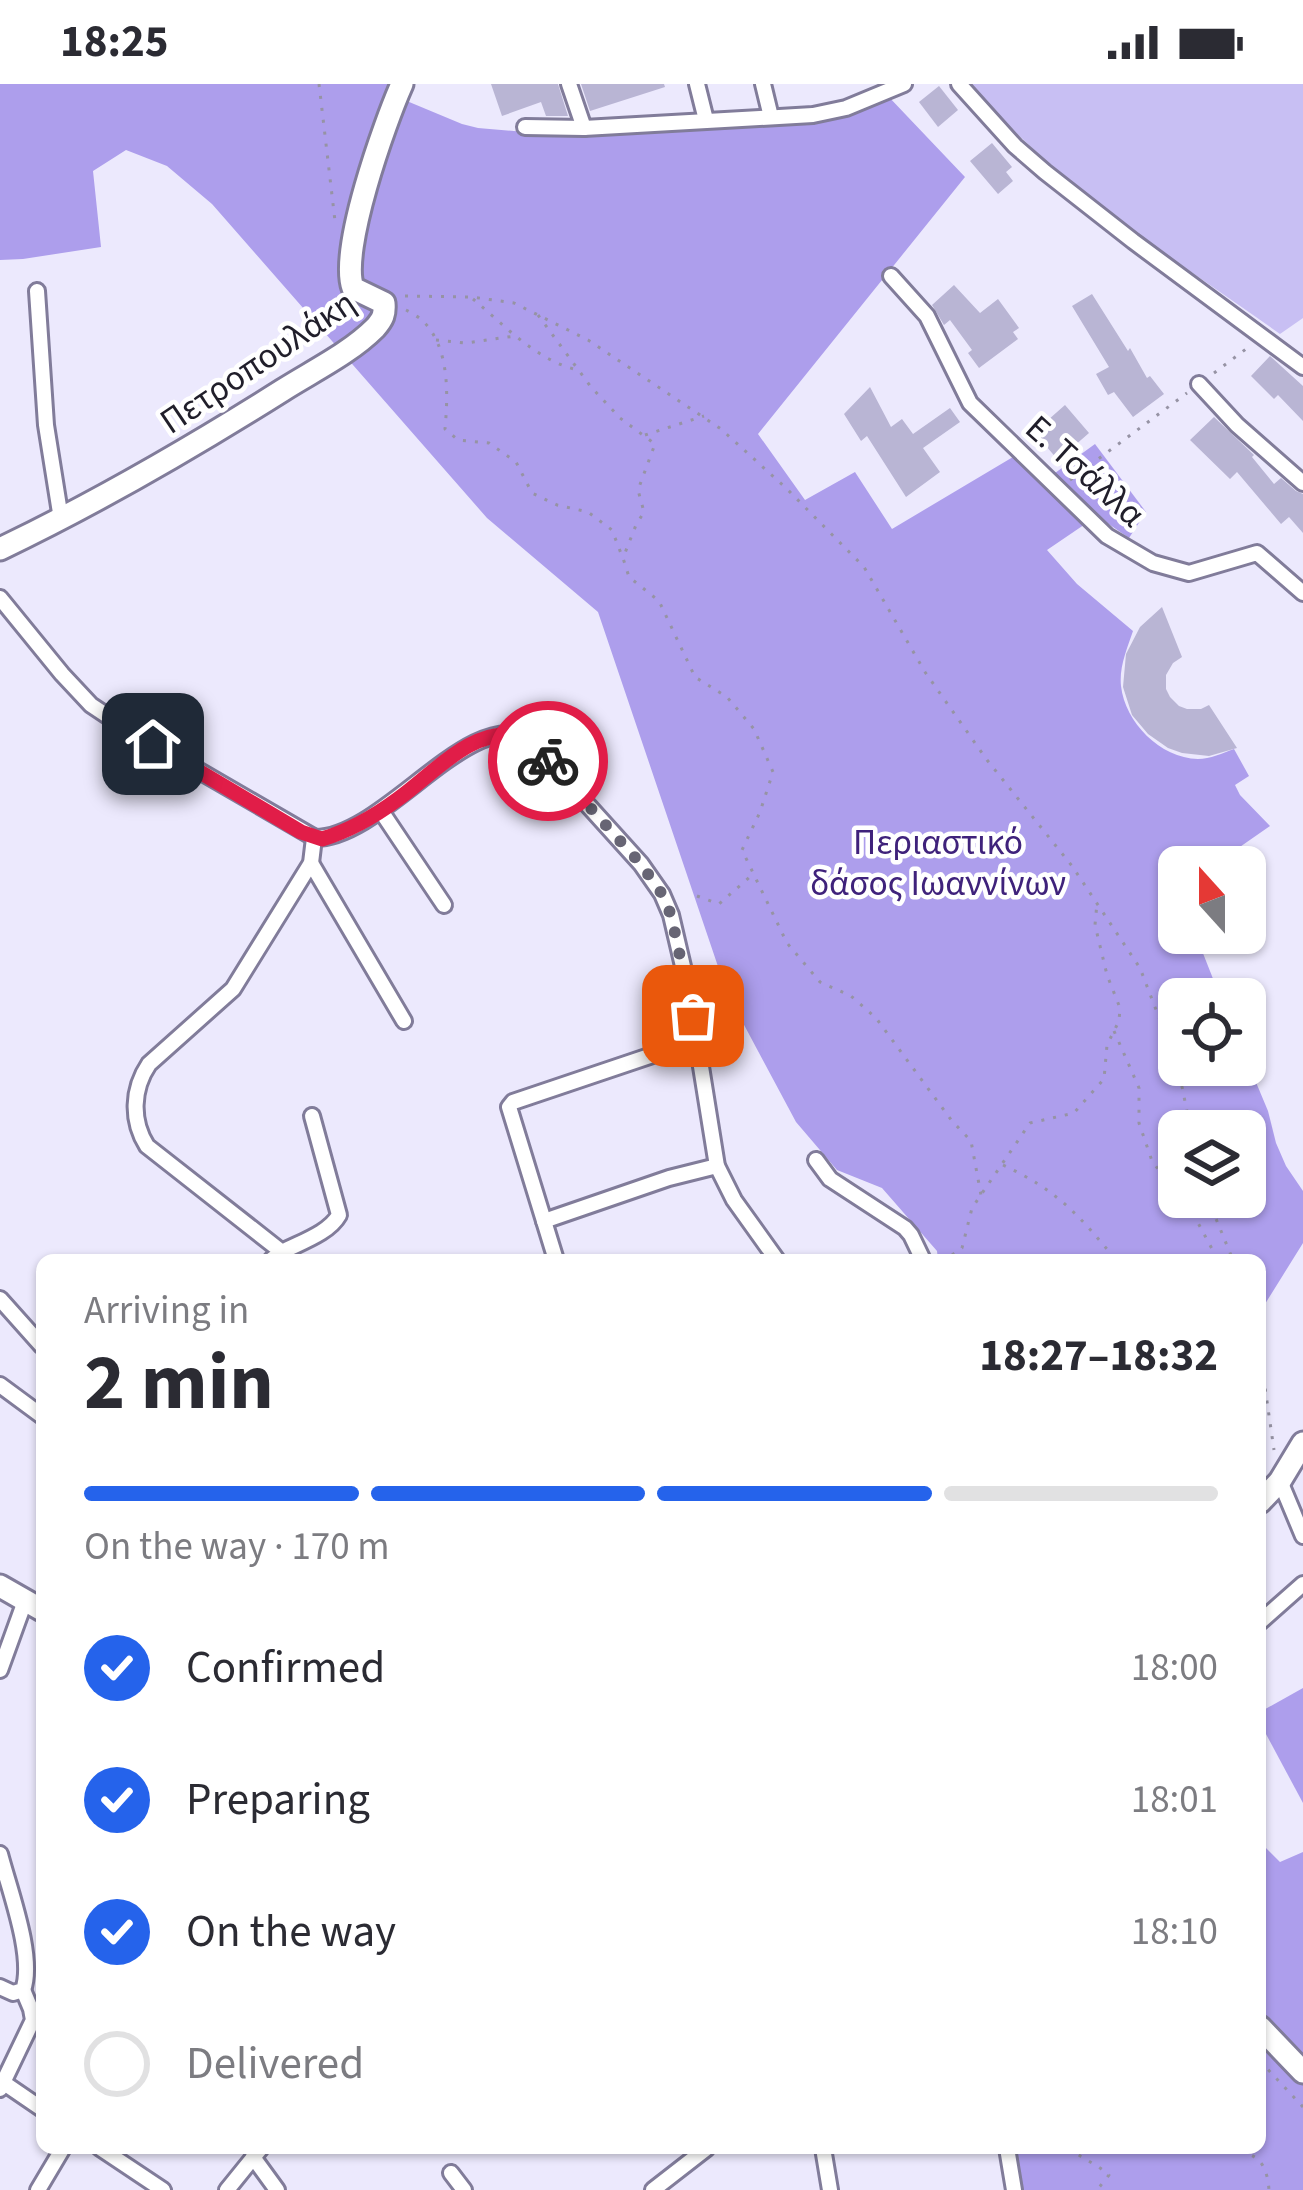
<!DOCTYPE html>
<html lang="en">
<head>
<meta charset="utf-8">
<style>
	:root { --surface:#fff; --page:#f2f2f3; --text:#2b2b33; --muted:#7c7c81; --line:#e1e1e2; --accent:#2563eb }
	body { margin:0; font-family:"Source Sans 3",sans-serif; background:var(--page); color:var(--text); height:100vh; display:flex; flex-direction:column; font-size:45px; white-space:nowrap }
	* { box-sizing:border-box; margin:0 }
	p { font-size:39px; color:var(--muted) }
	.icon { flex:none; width:66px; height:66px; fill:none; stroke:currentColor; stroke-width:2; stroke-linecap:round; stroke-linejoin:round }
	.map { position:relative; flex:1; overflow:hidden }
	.sheet { position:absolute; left:36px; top:1170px; width:1230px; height:900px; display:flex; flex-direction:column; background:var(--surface); border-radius:18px; box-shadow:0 3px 9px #0004 }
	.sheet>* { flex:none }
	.needle { width:78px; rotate:339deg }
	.fabs { position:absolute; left:1158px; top:762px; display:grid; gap:24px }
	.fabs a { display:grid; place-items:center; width:108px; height:108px; border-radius:18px; background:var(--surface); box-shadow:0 3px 9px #0004; font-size:60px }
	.pin { position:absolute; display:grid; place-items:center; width:102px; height:102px; color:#fff; margin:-51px; border-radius:24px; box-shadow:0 6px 18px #0006 }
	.courier { position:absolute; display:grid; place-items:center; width:120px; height:120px; margin:-60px; border:9px solid #e11d48; border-radius:50%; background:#fff; color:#222; box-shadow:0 3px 15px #0007 }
	.head em { font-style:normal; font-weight:700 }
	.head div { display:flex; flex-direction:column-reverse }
	.head { display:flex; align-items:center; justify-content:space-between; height:204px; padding:0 48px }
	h1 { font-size:78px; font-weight:700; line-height:90px }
	.bar { display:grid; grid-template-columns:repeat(4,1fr); gap:18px 12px; align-content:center; height:144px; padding:0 48px }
	.bar i { height:15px; border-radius:9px; background:var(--line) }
	.bar .selected { background:var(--accent) }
	.bar p { grid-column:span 4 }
	ol { padding:0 48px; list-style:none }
	li { display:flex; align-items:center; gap:36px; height:132px }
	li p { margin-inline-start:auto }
	li .icon { padding:12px; border-radius:50%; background:var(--accent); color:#fff; stroke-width:4 }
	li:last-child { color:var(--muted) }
	li i { width:66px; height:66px; border:6px solid var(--line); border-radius:50% }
	.status { display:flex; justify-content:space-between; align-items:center; height:84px; padding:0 60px; background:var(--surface); direction:ltr }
	.status svg { height:33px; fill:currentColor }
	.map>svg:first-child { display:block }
	.green { fill:#c8bff3 }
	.forest { fill:#ad9eec; fill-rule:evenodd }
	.building { fill:#b9b5d4 }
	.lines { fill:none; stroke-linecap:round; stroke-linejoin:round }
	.street-casing { stroke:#817c9a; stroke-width:20 }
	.secondary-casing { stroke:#817c9a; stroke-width:27 }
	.path { stroke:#9693a4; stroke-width:3; stroke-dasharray:3 9; stroke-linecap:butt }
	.street { stroke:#fff; stroke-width:14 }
	.secondary { stroke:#fff; stroke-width:21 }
	.done { stroke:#676574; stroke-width:12; stroke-dasharray:0 21.6 }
	.route { stroke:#e11d48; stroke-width:15 }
	.labels { text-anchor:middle; stroke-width:9; stroke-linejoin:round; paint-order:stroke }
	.street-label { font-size:36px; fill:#201e2a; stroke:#fff }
	.park-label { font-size:36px; fill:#3f227b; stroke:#fff }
</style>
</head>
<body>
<div class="status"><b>18:25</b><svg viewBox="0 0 49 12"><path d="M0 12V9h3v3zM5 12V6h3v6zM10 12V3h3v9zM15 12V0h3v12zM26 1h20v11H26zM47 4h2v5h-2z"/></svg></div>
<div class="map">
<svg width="1303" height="2106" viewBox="0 0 1303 2106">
	<rect width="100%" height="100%" fill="#ece9fd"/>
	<path class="green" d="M971 0H1303V234L1280 250C1173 174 1056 102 971 0Z"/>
	<g class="forest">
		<path d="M0 0H393L390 10 462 40 478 44 526 48 812 36 887 11 965 93 758 350 805 416 855 388 892 445 1018 370 1044 397 1095 360 1146 428 1129 454 1097 432 1047 466 1077 500 1133 547C1127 565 1119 583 1121 602 1125 638 1160 674 1198 675 1210 675 1223 669 1234 665L1249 692 1235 701 1240 711 1270 742 1211 783H1179V849H1195L1221 915H1179V981H1245V972L1268 1027 1276 1059 1286 1082 1303 1107V1159L1260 1228V1176H938L937 1167 882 1104 837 1086 796 1038 727 909 598 528 487 434 212 120 167 82 126 66 93 87 101 163 23 175 0 176ZM1179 1047H1245V1113H1179Z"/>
		<path d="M1303 1604V1719L1260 1639V1628Z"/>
		<path d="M1260 1758 1280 1778 1303 1768V2106H1019L1012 2064H1260Z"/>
	</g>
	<g class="building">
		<path d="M491 0H558L568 32H546L541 18 502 32Z"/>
		<path d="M581 0H664L665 3 590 27Z"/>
		<path d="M939 2 958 26 938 43 919 18Z"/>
		<path d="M992 59 1012 83 1006 88 1013 97 998 110 970 77Z"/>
		<path d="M954 201 980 229 998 215 1019 244 1013 248 1018 255 979 284 968 269 972 266 950 236 944 241 932 221Z"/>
		<path d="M1092 210 1128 267 1130 264 1147 294 1150 292 1164 310 1133 333 1114 308 1108 311 1096 290 1109 283 1072 222Z"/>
		<path d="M1270 272 1303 302V337L1278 311 1274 315 1251 292Z"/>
		<path d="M870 303 891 343 902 335 913 350 950 324 960 338 923 364 940 388 906 413 867 352 861 357 844 330Z"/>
		<path d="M1065 321 1089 349 1058 376 1046 362 1042 365 1031 351Z"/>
		<path d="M1214 333 1254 371 1252 373 1274 400 1281 394 1296 407 1303 410V449L1289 433 1281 440 1237 388 1230 395 1190 356Z"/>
		<path d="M1162 523 1182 573 1173 579 1166 591V605L1170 613 1179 622 1187 625H1201L1209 621 1237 664 1209 672 1182 669 1168 664 1148 650 1132 631 1123 603 1126 570 1140 543Z"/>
	</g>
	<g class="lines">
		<defs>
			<g id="street">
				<path d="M569 0 584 44"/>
				<path d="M697 0 706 36"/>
				<path d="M763 0 771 33"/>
				<path d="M959 0 1015 62 1045 88 1133 157 1303 283"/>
				<path d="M525 43 584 44 813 31 846 24 904 0"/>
				<path d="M891 192 927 232 970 319 1107 452 1153 479 1189 489 1257 469 1303 509"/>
				<path d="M37 207 46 341 61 435"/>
				<path d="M1199 300 1237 341 1303 399"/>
				<path d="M0 514 62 590 91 621 127 645 315 754C384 754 470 621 529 656L641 780 662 810 671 831 689 908 717 1082 734 1116 777 1176"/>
				<path d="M381 727 444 821"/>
				<path d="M311 779 404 937"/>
				<path d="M816 1076 830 1095 905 1144 911 1151 923 1176"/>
				<path d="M544 1137 669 1094 717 1082"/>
				<path d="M282 1168C301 1158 329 1149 339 1131L312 1032"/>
				<path d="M271 1176 282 1168 147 1062C131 1037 132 1005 149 980L233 905 311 779 314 754"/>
				<path d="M556 1176 509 1023 513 1018 697 956"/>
				<path d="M0 1215 42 1262"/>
				<path d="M0 1301 42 1332"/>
				<path d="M1280 1397 1303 1452"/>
				<path d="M1260 1538 1303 1500"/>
				<path d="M0 1586 25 1517"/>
				<path d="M0 1770C9 1805 35 1873 23 1906L13 1909 0 1903"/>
				<path d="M4 1999 42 2025"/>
				<path d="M0 2005 33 1936 31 1925 23 1906"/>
				<path d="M100 2064 163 2106"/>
				<path d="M823 2064 830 2106"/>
				<path d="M1007 2064 1014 2106"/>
				<path d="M253 2073 277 2106"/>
				<path d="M451 2089 464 2106"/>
				<path d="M38 2106 63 2064"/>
				<path d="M227 2106 261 2064"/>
				<path d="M653 2106 707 2064"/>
			</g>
			<g id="secondary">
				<path d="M0 465C98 418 191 364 283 306 313 287 350 269 375 244 383 235 385 230 384 219L353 204C339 167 385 38 402 0"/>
				<path d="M1260 1418 1280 1397 1303 1359"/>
				<path d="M0 1502 42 1526"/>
				<path d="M1260 1943 1303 1988"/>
			</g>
		</defs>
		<use href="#street" class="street-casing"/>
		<use href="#secondary" class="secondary-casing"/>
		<g class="path">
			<path d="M319 0 335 137"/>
			<path d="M405 212 472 213 514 219 588 256 721 345 787 405 864 483 925 588 987 676 1072 782 1140 884 1178 983 1191 1047"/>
			<path d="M473 215C504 241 537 277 578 286"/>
			<path d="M406 226C408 227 422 235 423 237 450 264 448 311 445 345L458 356 489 359 516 378 532 409 557 421 588 428 612 446 622 472"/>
			<path d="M538 231 591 303 620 334 655 360 638 406 644 428 636 441 623 474 629 493 659 517 695 593 727 613 754 645 773 688 760 728 742 766 787 859 820 898 851 912 876 934 952 1037 971 1057 981 1111"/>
			<path d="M436 256 466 259 515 252"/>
			<path d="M1214 289 1250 262"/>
			<path d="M645 351 704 332"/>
			<path d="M1070 396 1187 309"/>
			<path d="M697 812 719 820 752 791"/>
			<path d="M1114 947 1139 1004V1039L1152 1077 1197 1137 1218 1176"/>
			<path d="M1003 1081C1058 1107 1078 1130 1116 1176"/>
			<path d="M1165 1093 1179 1092"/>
			<path d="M1207 1113 1233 1176"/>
			<path d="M952 1171 962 1164 972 1124 1030 1039 1074 1029 1104 995 1107 961 1119 937 1120 924 1107 891 1095 841 1097 819"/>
			<path d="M1260 1269 1274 1366"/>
			<path d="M1260 1977 1303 2023"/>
			<path d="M1069 2064C1082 2075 1097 2080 1109 2091L1097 2106"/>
			<path d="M1217 2064C1249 2069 1266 2068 1269 2106"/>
		</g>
		<use href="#street" class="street"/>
		<use href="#secondary" class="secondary"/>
	</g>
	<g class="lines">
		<path class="done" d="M548 677 641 780 662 810 671 831 693 932"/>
		<path class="route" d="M153 660 301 748 322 755C349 747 375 732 398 715 436 688 470 644 521 651L548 677"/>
	</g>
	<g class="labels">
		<g class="street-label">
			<text transform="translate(257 277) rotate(-34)" y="13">Πετροπουλάκη</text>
			<text transform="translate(1086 386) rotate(42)" y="13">Ε. Τσάλλα</text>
		</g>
		<g class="park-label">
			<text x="938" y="770">Περιαστικό<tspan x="938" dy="41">δάσος Ιωαννίνων</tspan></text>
		</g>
	</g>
</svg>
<div class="fabs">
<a><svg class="needle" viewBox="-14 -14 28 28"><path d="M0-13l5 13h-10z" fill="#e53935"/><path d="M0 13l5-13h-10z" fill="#7c7c81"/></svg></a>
<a><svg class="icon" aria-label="locate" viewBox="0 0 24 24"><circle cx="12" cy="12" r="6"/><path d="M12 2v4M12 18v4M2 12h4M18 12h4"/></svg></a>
<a><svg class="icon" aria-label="layers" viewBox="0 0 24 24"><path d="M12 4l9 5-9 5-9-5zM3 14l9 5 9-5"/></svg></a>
</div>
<div class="pin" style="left:693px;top:932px;background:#ea580c"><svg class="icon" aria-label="bag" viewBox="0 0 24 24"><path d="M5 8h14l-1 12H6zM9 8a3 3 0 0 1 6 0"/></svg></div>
<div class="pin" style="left:153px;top:660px;background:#1f2937"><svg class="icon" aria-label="home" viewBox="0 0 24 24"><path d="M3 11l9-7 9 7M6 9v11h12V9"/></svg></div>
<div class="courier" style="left:548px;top:677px"><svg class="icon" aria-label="bike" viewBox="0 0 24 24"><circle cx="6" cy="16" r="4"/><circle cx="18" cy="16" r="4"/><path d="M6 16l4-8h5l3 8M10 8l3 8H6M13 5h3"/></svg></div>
<section class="sheet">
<div class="head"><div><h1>2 min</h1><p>Arriving in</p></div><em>18:27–18:32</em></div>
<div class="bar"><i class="selected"></i><i class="selected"></i><i class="selected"></i><i></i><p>On the way · 170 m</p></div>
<ol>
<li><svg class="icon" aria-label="check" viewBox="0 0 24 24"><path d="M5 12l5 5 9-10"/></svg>Confirmed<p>18:00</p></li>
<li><svg class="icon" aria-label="check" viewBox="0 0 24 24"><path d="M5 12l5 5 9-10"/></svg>Preparing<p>18:01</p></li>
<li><svg class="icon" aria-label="check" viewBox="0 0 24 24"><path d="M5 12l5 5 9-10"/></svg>On the way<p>18:10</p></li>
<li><i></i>Delivered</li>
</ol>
</section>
</div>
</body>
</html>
